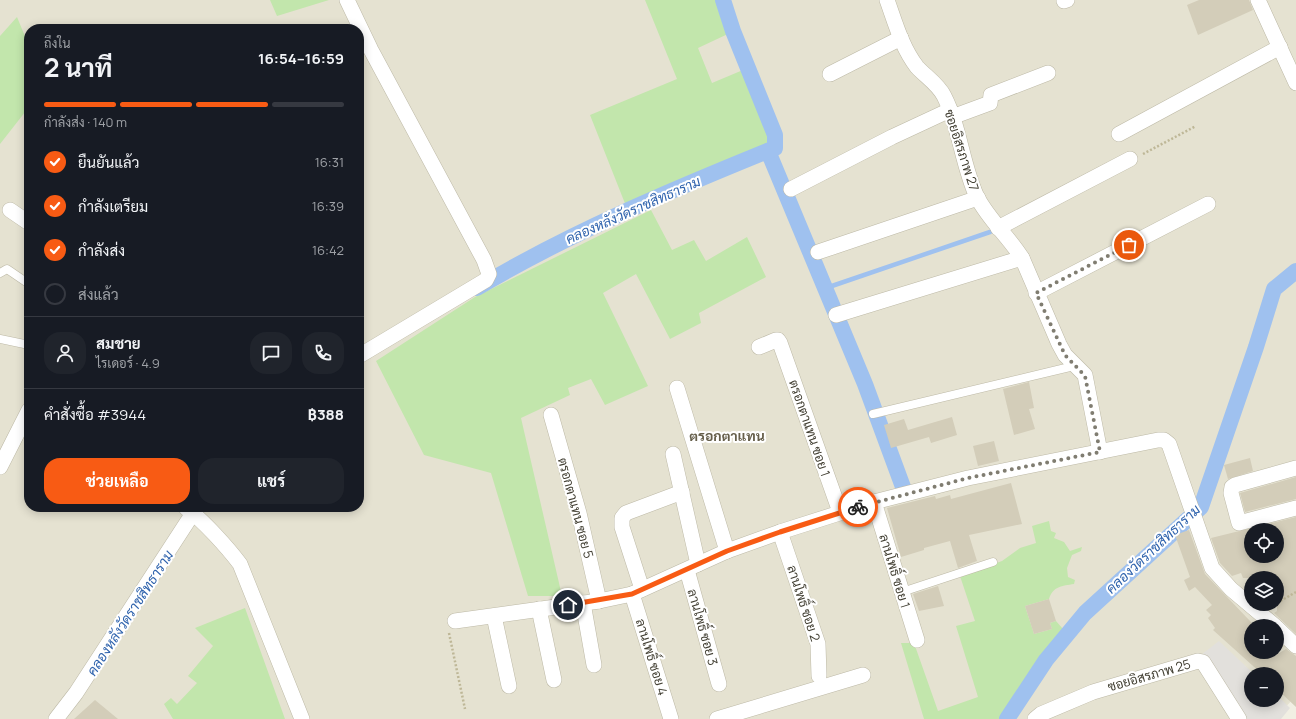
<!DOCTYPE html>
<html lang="th">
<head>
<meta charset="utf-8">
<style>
	:root { --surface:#171b24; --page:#20242c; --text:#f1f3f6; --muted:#9ea1a6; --line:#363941; --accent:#f85b14 }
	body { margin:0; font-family:Manrope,Sarabun,sans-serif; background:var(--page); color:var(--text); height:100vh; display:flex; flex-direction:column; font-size:15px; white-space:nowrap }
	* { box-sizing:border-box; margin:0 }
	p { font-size:13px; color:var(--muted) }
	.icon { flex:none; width:22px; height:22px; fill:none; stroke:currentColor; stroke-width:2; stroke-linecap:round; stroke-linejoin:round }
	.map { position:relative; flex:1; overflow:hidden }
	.panel { position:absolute; left:24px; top:24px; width:340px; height:488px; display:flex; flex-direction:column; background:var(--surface); border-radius:16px; box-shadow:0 2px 10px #0003 }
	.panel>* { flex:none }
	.controls { position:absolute; left:1244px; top:523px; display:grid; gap:8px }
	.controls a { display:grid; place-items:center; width:40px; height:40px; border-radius:50%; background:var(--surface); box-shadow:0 2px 10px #0003; font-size:20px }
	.pin { position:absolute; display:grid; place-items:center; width:34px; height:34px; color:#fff; margin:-17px; border:2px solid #fff; border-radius:50%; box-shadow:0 1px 4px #0007 }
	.courier { position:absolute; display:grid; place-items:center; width:40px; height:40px; margin:-20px; border:3px solid #f85b14; border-radius:50%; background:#fff; color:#222; box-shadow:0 1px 5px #0007 }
	.headline em { font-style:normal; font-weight:700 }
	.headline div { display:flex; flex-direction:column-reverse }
	.headline { display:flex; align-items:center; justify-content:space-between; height:68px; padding:0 20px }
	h1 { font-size:26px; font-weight:700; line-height:30px }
	.bar { display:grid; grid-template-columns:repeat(4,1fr); gap:6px 4px; align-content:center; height:48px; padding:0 20px }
	.bar i { height:5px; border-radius:3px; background:var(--line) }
	.bar .selected { background:var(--accent) }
	.bar p { grid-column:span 4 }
	.line { display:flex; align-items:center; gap:10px; padding:0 20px; border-top:1px solid var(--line) }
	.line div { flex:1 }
	.round { display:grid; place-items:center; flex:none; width:42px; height:42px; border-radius:16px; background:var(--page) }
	ol { padding:0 20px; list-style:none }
	li { display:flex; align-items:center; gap:12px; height:44px }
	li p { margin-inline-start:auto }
	li .icon { padding:4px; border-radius:50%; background:var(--accent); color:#fff; stroke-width:4 }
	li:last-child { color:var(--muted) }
	li i { width:22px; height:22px; border:2px solid var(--line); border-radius:50% }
	.primary-button { display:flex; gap:8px; margin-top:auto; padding:8px 20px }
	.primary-button a { flex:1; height:46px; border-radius:16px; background:var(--accent); color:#fff; font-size:16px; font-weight:700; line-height:46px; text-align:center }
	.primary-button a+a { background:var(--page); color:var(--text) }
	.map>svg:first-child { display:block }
	.residential { fill:#e5e2d1; fill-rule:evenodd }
	.green { fill:#c2e6ac }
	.parking { fill:#e2e0dc }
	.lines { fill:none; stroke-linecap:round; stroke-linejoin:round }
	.stream { stroke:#9fc1ef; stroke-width:4.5 }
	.canal { stroke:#9fc1ef; stroke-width:16 }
	.building { fill:#d3cdb9; fill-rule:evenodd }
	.lane-casing { stroke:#bdb9a6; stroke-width:9 }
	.street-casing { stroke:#bdb9a6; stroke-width:16 }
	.path { stroke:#beb797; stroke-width:2.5; stroke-dasharray:2 2; stroke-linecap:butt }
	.lane { stroke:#fff; stroke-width:8 }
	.street { stroke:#fff; stroke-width:15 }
	.done { stroke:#807d71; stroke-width:4; stroke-dasharray:0 7.2 }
	.route { stroke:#f85b14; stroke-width:5 }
	.labels { text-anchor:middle; stroke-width:4; stroke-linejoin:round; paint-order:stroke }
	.street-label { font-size:13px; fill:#434034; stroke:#fff }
	.water-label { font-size:14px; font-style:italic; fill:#2f63ad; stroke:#fff }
	.neighbourhood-label { font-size:14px; font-weight:bold; fill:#665f4b; stroke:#fff }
</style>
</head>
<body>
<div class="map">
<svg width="1296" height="719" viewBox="0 0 1296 719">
	<rect width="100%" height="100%" fill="#f1efe3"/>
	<path class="residential" d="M0 0H1296V696L1274 719H0ZM29 29H359V507H29ZM1251 530H1277V556H1251ZM1251 578H1277V604H1251ZM1251 626H1277V652H1251ZM1251 674H1277V700H1251Z"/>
	<g class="green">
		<path d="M270 0H329L277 16Z"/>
		<path d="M645 0H717L730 33 698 48 712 83 743 70 771 143 626 206 590 115 677 79Z"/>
		<path d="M17 17 29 46V107L0 144V36Z"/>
		<path d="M651 210 672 250 694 240 706 261 747 237 766 277 699 313 701 323 670 339 636 274 603 293 648 386 605 405 591 379 568 388 570 395 521 418 562 596H528L491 473 424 455 376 361 475 297Z"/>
		<path d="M1049 521 1051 531 1056 533 1054 538 1064 542 1070 551 1082 547 1081 551 1072 555 1067 568 1068 577 1075 580 1074 584C1062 586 1053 586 1049 599L1025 606 1034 634 1052 629 1050 623 1056 621 1063 629 1001 719H924L901 643H914L938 711 978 697 956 626 975 621 960 576 1002 561 1020 548 1036 543 1032 526Z"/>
		<path d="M245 608 285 719H173L164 704 171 698 177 704 197 683 188 676 213 646 195 628Z"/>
	</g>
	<path class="parking" d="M1219 641 1254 674H1251V700H1277V695L1290 708 1281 719H1244L1201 655Z"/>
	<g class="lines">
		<path class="stream" d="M826 288 990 232"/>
		<g class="canal">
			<path d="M768 151 865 384 903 487"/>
			<path d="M477 288C571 232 674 189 775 148V135L733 31 723 0"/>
			<path d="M1007 719 1046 660 1085 613 1201 507 1256 347 1274 289 1296 271"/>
		</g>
	</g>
	<g class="building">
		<path d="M1199 0H1249L1253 10 1198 35 1187 5Z"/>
		<path d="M1029 382 1034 408 1029 409 1035 429 1014 435 1003 389Z"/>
		<path d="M952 417 957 435 931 443 929 437 891 448 884 425 904 419 908 430Z"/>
		<path d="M994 441 999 461 978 466 973 446Z"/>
		<path d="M1250 458 1253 471 1228 479 1224 465Z"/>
		<path d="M1296 477V499L1245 512 1240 493Z"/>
		<path d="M1011 483 1022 524 969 535 977 561 958 568 950 541 924 548V550L901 557 887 508 935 496 936 499 950 495 951 499Z"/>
		<path d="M1296 517V634L1274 613 1277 611V578H1243L1241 573 1232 576 1220 563 1211 538ZM1251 530H1277V556H1251Z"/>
		<path d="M1189 530 1205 574 1251 622V652L1279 653 1286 649 1296 656V707L1277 689V674H1262L1213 630 1215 628 1208 618 1211 615 1206 610 1212 605 1195 587 1189 591 1184 580 1190 577 1175 535Z"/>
		<path d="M938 586 944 606 919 611 913 594Z"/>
		<path d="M1049 599 1056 621 1050 623 1052 629 1034 634 1025 606Z"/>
		<path d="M95 700 118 719H74Z"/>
	</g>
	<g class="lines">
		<defs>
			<g id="lane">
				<path d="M0 273 7 269 29 284"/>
				<path d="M0 339 29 345"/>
				<path d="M873 414 1074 366"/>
				<path d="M902 592 993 562"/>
			</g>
			<g id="street">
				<path d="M347 0 371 50 484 260 489 274 486 280 359 356"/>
				<path d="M887 0C895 22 902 48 917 67 925 76 938 84 944 96 960 127 962 165 977 197 989 220 1009 237 1022 258L1059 344 1065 355 1085 375 1100 452"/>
				<path d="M1258 0 1296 83"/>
				<path d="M1064 1 1067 0"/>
				<path d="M830 74 901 38"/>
				<path d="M952 117 990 103 991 95 1048 73"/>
				<path d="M1119 134 1280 47"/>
				<path d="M791 189 892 137 950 110"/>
				<path d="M10 210 29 223"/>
				<path d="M998 228 1130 159"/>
				<path d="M818 252 978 198"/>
				<path d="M1036 293 1208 204"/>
				<path d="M836 315 1022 258"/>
				<path d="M759 347 776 340H778L780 343 840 512"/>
				<path d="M677 388 727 551"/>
				<path d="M551 415 579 513 599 601"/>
				<path d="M673 454 698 564"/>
				<path d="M0 467 29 410"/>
				<path d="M1296 468 1235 485 1232 487 1231 493 1239 523 1296 508"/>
				<path d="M874 502 917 640"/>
				<path d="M186 508C202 519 228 548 240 564L302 719"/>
				<path d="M780 532 818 644 819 676"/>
				<path d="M687 570 719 684"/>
				<path d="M642 589 622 527V518L626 513 682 492"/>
				<path d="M632 594 671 719"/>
				<path d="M583 603 594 665"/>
				<path d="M539 609 554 680"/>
				<path d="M494 616 509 686"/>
				<path d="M455 621 599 601 632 594 727 551 780 532 874 502 968 478 1158 440H1164L1169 444 1212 568 1231 589 1275 626"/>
				<path d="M1277 628 1296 646"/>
				<path d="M56 719 76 693 197 507"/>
				<path d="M717 719 863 675"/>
				<path d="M1035 719 1041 714 1093 692 1198 661 1203 662 1239 719"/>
			</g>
		</defs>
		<use href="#lane" class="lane-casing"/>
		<use href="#street" class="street-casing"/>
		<g class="path">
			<path d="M1143 154 1196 126"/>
			<path d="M1277 603 1296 592"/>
			<path d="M449 633 465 709"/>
		</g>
		<use href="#lane" class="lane"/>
		<use href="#street" class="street"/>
	</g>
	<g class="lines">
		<path class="done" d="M858 507 968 478 1100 452 1085 376 1065 355 1036 293 1129 245"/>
		<path class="route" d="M568 605 632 594 727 551 780 532 858 507"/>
	</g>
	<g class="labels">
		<g class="street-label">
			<text transform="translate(962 150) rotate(72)" y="5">ซอยอิสรภาพ 27</text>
			<text transform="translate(810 428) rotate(71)" y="5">ตรอกตาแทน ซอย 1</text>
			<text transform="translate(576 508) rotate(75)" y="5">ตรอกตาแทน ซอย 5</text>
			<text transform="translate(895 571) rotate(73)" y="5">ลานโพธิ์ ซอย 1</text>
			<text transform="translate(804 603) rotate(72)" y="5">ลานโพธิ์ ซอย 2</text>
			<text transform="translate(703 627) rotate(74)" y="5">ลานโพธิ์ ซอย 3</text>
			<text transform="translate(652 657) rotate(73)" y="5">ลานโพธิ์ ซอย 4</text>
			<text transform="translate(1149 675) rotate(-16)" y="5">ซอยอิสรภาพ 25</text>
		</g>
		<g class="water-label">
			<text transform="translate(633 210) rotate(-24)" y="5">คลองหลังวัดราชสิทธาราม</text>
			<text transform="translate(1153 549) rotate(-43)" y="5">คลองวัดราชสิทธาราม</text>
			<text transform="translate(130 613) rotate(-57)" y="5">คลองหลังวัดราชสิทธาราม</text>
		</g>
		<g class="neighbourhood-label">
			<text x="727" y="441">ตรอกตาแทน</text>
		</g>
	</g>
</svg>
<div class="controls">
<a><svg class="icon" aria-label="locate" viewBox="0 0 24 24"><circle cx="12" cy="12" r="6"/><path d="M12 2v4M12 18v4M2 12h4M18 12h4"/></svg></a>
<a><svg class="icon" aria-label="layers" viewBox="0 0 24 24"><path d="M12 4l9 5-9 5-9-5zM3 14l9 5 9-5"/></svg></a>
<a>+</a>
<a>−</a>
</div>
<div class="pin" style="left:1129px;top:245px;background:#ea580c"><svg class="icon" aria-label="bag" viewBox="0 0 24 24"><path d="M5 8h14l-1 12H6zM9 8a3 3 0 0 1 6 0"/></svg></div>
<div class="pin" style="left:568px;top:605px;background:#1f2937"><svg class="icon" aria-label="home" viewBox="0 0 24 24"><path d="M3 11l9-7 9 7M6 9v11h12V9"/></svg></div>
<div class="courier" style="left:858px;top:507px"><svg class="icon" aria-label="bike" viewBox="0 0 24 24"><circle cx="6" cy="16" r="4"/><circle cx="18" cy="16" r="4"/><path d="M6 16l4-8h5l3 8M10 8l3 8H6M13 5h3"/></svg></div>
<section class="panel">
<div class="headline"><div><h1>2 นาที</h1><p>ถึงใน</p></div><em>16:54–16:59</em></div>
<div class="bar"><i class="selected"></i><i class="selected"></i><i class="selected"></i><i></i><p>กำลังส่ง · 140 m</p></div>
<ol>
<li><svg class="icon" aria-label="check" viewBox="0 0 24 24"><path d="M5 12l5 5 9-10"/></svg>ยืนยันแล้ว<p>16:31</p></li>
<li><svg class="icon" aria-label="check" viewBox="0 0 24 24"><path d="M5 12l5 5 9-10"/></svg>กำลังเตรียม<p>16:39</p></li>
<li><svg class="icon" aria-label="check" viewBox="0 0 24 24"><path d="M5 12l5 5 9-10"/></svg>กำลังส่ง<p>16:42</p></li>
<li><i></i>ส่งแล้ว</li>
</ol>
<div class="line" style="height:72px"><a class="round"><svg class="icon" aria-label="person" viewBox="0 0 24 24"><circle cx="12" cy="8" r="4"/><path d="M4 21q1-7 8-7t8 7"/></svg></a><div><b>สมชาย</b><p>ไรเดอร์ · 4.9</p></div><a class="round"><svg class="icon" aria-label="chat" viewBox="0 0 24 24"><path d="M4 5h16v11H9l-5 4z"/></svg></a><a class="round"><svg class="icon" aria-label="phone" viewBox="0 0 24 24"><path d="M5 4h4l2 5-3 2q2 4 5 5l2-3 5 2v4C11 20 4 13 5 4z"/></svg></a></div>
<div class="line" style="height:52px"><div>คำสั่งซื้อ #3944</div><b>฿388</b></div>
<div class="primary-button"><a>ช่วยเหลือ</a><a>แชร์</a></div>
</section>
</div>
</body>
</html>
